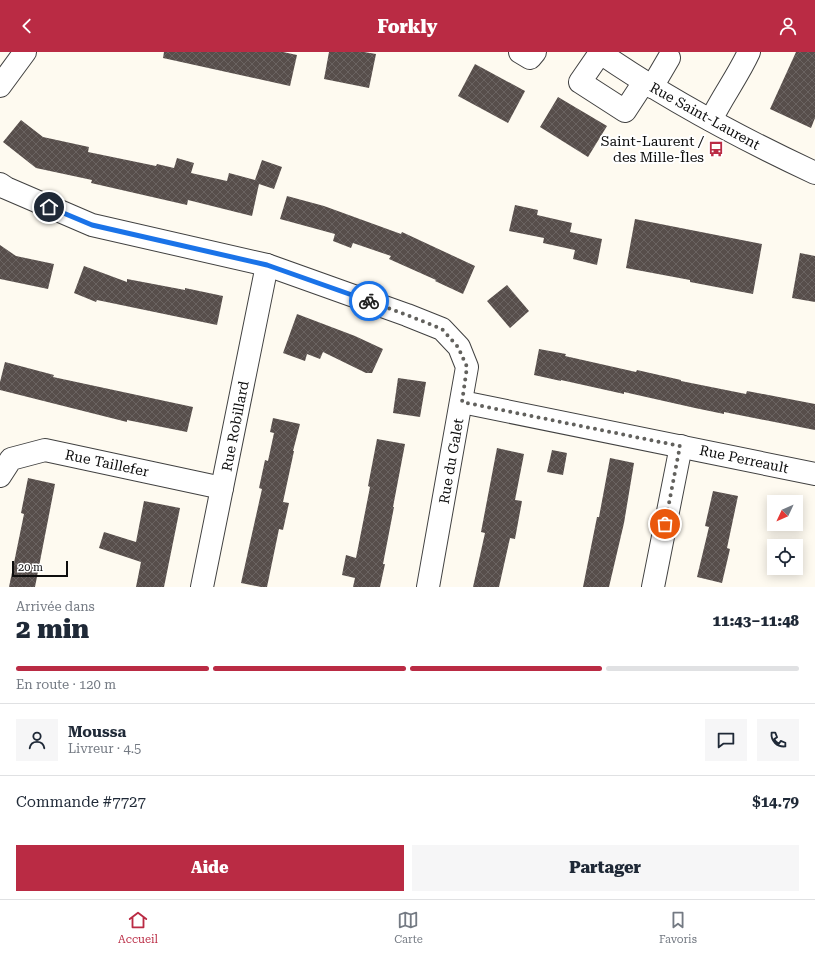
<!DOCTYPE html>
<html lang="fr">
<head>
<meta charset="utf-8">
<style>
	:root { --surface:#fff; --page:#f6f6f7; --text:#1f2937; --muted:#747a83; --line:#e0e1e3; --accent:#ba2b44 }
	body { margin:0; font-family:"Roboto Serif",serif; background:var(--page); color:var(--text); height:100vh; display:flex; flex-direction:column; font-size:15px; white-space:nowrap }
	* { box-sizing:border-box; margin:0 }
	p { font-size:13px; color:var(--muted) }
	.icon { flex:none; width:22px; height:22px; fill:none; stroke:currentColor; stroke-width:2; stroke-linecap:round; stroke-linejoin:round }
	.map { position:relative; height:535px; overflow:hidden }
	.details { display:flex; flex-direction:column; background:var(--surface); flex:1 }
	.details>* { flex:none }
	.needle { width:26px; rotate:226deg }
	.buttons { position:absolute; left:767px; top:443px; display:grid; gap:8px }
	.buttons a { display:grid; place-items:center; width:36px; height:36px; border-radius:0px; background:var(--surface); box-shadow:0 2px 10px #0003; font-size:20px }
	.scale { position:absolute; left:12px; bottom:10px; width:56px; box-sizing:border-box; padding-left:4px; border:2px solid #0e0e0e; border-top:0; font-size:11px; line-height:14px; white-space:nowrap; color:#0e0e0e; -webkit-text-stroke:3px #fff; paint-order:stroke }
	.pin { position:absolute; display:grid; place-items:center; width:34px; height:34px; color:#fff; margin:-17px; border:2px solid #fff; border-radius:50%; box-shadow:0 1px 4px #0007 }
	.courier { position:absolute; display:grid; place-items:center; width:40px; height:40px; margin:-20px; border:3px solid #1a73e8; border-radius:50%; background:#fff; color:#222; box-shadow:0 1px 5px #0007 }
	.head em { font-style:normal; font-weight:800 }
	.head div { display:flex; flex-direction:column-reverse }
	.head { display:flex; align-items:center; justify-content:space-between; height:68px; padding:0 16px }
	h1 { font-size:26px; font-weight:800; line-height:30px }
	.bar { display:grid; grid-template-columns:repeat(4,1fr); gap:6px 4px; align-content:center; height:48px; padding:0 16px }
	.bar i { height:5px; border-radius:3px; background:var(--line) }
	.bar .active { background:var(--accent) }
	.bar p { grid-column:span 4 }
	.line { display:flex; align-items:center; gap:10px; padding:0 16px; border-top:1px solid var(--line) }
	.line div { flex:1 }
	.round { display:grid; place-items:center; flex:none; width:42px; height:42px; border-radius:0px; background:var(--page) }
	.cta { display:flex; gap:8px; margin-top:auto; padding:8px 16px }
	.cta a { flex:1; height:46px; border-radius:0px; background:var(--accent); color:#fff; font-size:16px; font-weight:800; line-height:46px; text-align:center }
	.cta a+a { background:var(--page); color:var(--text) }
	header { display:flex; justify-content:space-between; align-items:center; height:52px; padding:0 16px; background:var(--accent); color:#fff; font-size:18px; font-weight:800 }
	.tabs { display:flex; justify-content:space-around; align-items:center; height:56px; border-top:1px solid var(--line); background:var(--surface); font-size:11px; color:var(--muted) }
	.tabs a { display:grid; justify-items:center; gap:2px }
	.tabs .active { color:var(--accent) }
	.map>svg:first-child { display:block }
	.building { fill:url(#building-cross-hatch) }
	.lines { fill:none; stroke-linecap:round; stroke-linejoin:round }
	.minor-casing { stroke:#414141; stroke-width:24 }
	.minor { stroke:#fff; stroke-width:22 }
	.done { stroke:#62615d; stroke-width:4; stroke-dasharray:0 7.2 }
	.route { stroke:#1a73e8; stroke-width:5 }
	.labels { text-anchor:middle; stroke-width:4; stroke-linejoin:round; paint-order:stroke }
	.street-label { font-size:14px; fill:#0e0e0e; stroke:#fff }
	.poi-label { font-size:14px; fill:#0e0e0e; stroke:#fff; text-anchor:end }
</style>
</head>
<body>
<header><svg class="icon" aria-label="back" viewBox="0 0 24 24"><path d="M15 5l-7 7 7 7"/></svg>Forkly<svg class="icon" aria-label="person" viewBox="0 0 24 24"><circle cx="12" cy="8" r="4"/><path d="M4 21q1-7 8-7t8 7"/></svg></header>
<div class="map">
<svg width="815" height="535" viewBox="0 0 815 535">
	<defs>
		<pattern id="building-cross-hatch" width="8" height="8" patternUnits="userSpaceOnUse"><rect width="8" height="8" fill="#574e4b"/><path d="M0 0l8 8M0 8l8-8" fill="none" stroke="#6a6361"/></pattern>
	</defs>
	<rect width="100%" height="100%" fill="#fefaf0"/>
	<g class="building">
		<path d="M164 0H283L297 3 290 34 163 6Z"/>
		<path d="M329 0H364L376 2 369 36 324 27Z"/>
		<path d="M796 0H815V66L811 76 770 57Z"/>
		<path d="M475 12 525 39 508 71 458 44Z"/>
		<path d="M558 45 607 74 588 105 540 75Z"/>
		<path d="M21 68 43 85 89 95 88 100 156 114 157 112 174 116 177 106 194 111 191 121 227 129 229 121 255 128 262 108 282 115 274 137 259 132 252 164 188 148 187 153 91 131 92 128 36 116 3 90Z"/>
		<path d="M287 144 324 154 401 182 402 180 475 214 463 242 435 229 436 228 389 207 391 204 353 191 351 196 333 189 335 182 280 167Z"/>
		<path d="M515 153 538 158 537 163 572 171 570 180 602 187 597 213 573 207 575 198 543 191 544 186 509 179Z"/>
		<path d="M635 167 762 192 753 242 690 230V228L626 216Z"/>
		<path d="M0 193 16 204 54 212 48 237 0 227Z"/>
		<path d="M800 201 815 204V250L792 246Z"/>
		<path d="M84 214 127 230V227L185 238V236L223 244 217 273 97 248 96 250 74 241Z"/>
		<path d="M507 233 529 259 510 276 487 249Z"/>
		<path d="M297 262 355 284 383 297 372 321H366L323 300 320 307 307 302 305 309 283 301Z"/>
		<path d="M539 297 566 302 565 304 636 320 637 318 681 328V329L746 342 747 339 815 352V378L724 360V362L695 356 624 340V342L561 328V329L534 323Z"/>
		<path d="M5 310 54 323 53 325 193 355 187 380 127 368V370L0 338V330Z"/>
		<path d="M398 326 426 330 420 365 393 361Z"/>
		<path d="M273 366 300 372 293 399H294L283 450 289 451 283 478 279 477 267 535H261L241 531 262 437 259 436 265 408 268 409 274 381 270 380Z"/>
		<path d="M377 387 405 392 393 455H394L383 512H385L380 535H353L355 526 342 523 346 503 356 506 370 435 368 434Z"/>
		<path d="M497 396 524 402 515 448 522 449 515 487 510 486 499 535H473L485 481 481 480Z"/>
		<path d="M552 398 567 401 563 423 547 420Z"/>
		<path d="M610 406 634 411 624 471 609 535H583L597 465H599Z"/>
		<path d="M28 426 55 432 35 535H9L24 462 21 461Z"/>
		<path d="M713 439 738 444 727 496 730 497 722 531 697 525 709 475 705 474Z"/>
		<path d="M144 449 180 456 164 535H136L141 510 99 496 104 480 136 490Z"/>
	</g>
	<g class="lines">
		<defs>
			<g id="minor">
				<path d="M520 0 530 6 535 0"/>
				<path d="M599 0C667 47 740 86 815 121"/>
				<path d="M600 1 580 30 625 59 644 30"/>
				<path d="M0 34 25 0"/>
				<path d="M652 35 669 6"/>
				<path d="M711 68C722 45 738 24 749 0"/>
				<path d="M0 132 6 136 92 173 267 213 407 263 442 277 459 295 467 315 428 535"/>
				<path d="M462 350 815 422"/>
				<path d="M0 424 11 407 45 398 222 436"/>
				<path d="M202 535 267 213"/>
				<path d="M653 535 681 394"/>
			</g>
		</defs>
		<use href="#minor" class="minor-casing"/>
		<use href="#minor" class="minor"/>
	</g>
	<g class="lines">
		<path class="done" d="M369 249 407 263 442 277 458 295 467 315 462 350 680 394 665 472"/>
		<path class="route" d="M49 155 92 173 267 213 369 249"/>
	</g>
	<defs>
		<symbol id="bus-bare" viewBox="-9 -9 18 18"><path d="M-5-6H5V4H4V6H2V4H-2V6H-4V4H-5ZM-3.5-4V0h7V-4ZM-3.5 1.2v1.5H-2V1.2ZM2 1.2v1.5H3.5V1.2Z" fill="#ba2b44" stroke="#fff" stroke-width="2.5" paint-order="stroke"/></symbol>
	</defs>
	<g fill-rule="evenodd">
		<use href="#bus-bare" x="705" y="86" width="22" height="22"/>
	</g>
	<g class="labels">
		<g class="street-label">
			<text transform="translate(705 64) rotate(29)" y="5">Rue Saint-Laurent</text>
			<text transform="translate(235 374) rotate(-79)" y="5">Rue Robillard</text>
			<text transform="translate(744 407) rotate(12)" y="5">Rue Perreault</text>
			<text transform="translate(451 409) rotate(-80)" y="5">Rue du Galet</text>
			<text transform="translate(107 411) rotate(12)" y="5">Rue Taillefer</text>
		</g>
		<g class="poi-label">
			<text x="704" y="94">Saint-Laurent /<tspan x="704" dy="16">des Mille-Îles</tspan></text>
		</g>
	</g>
</svg>
<div class="buttons">
<a><svg class="needle" viewBox="-14 -14 28 28"><path d="M0-13l5 13h-10z" fill="#e53935"/><path d="M0 13l5-13h-10z" fill="#747a83"/></svg></a>
<a><svg class="icon" aria-label="locate" viewBox="0 0 24 24"><circle cx="12" cy="12" r="6"/><path d="M12 2v4M12 18v4M2 12h4M18 12h4"/></svg></a>
</div>
<div class="scale">20 m</div>
<div class="pin" style="left:665px;top:472px;background:#ea580c"><svg class="icon" aria-label="bag" viewBox="0 0 24 24"><path d="M5 8h14l-1 12H6zM9 8a3 3 0 0 1 6 0"/></svg></div>
<div class="pin" style="left:49px;top:155px;background:#1f2937"><svg class="icon" aria-label="home" viewBox="0 0 24 24"><path d="M3 11l9-7 9 7M6 9v11h12V9"/></svg></div>
<div class="courier" style="left:369px;top:249px"><svg class="icon" aria-label="bike" viewBox="0 0 24 24"><circle cx="6" cy="16" r="4"/><circle cx="18" cy="16" r="4"/><path d="M6 16l4-8h5l3 8M10 8l3 8H6M13 5h3"/></svg></div>
</div>
<section class="details">
<div class="head"><div><h1>2 min</h1><p>Arrivée dans</p></div><em>11:43–11:48</em></div>
<div class="bar"><i class="active"></i><i class="active"></i><i class="active"></i><i></i><p>En route · 120 m</p></div>
<div class="line" style="height:72px"><a class="round"><svg class="icon" aria-label="person" viewBox="0 0 24 24"><circle cx="12" cy="8" r="4"/><path d="M4 21q1-7 8-7t8 7"/></svg></a><div><b>Moussa</b><p>Livreur · 4.5</p></div><a class="round"><svg class="icon" aria-label="chat" viewBox="0 0 24 24"><path d="M4 5h16v11H9l-5 4z"/></svg></a><a class="round"><svg class="icon" aria-label="phone" viewBox="0 0 24 24"><path d="M5 4h4l2 5-3 2q2 4 5 5l2-3 5 2v4C11 20 4 13 5 4z"/></svg></a></div>
<div class="line" style="height:52px"><div>Commande #7727</div><b>$14.79</b></div>
<div class="cta"><a>Aide</a><a>Partager</a></div>
</section>
<nav class="tabs">
<a class="active"><svg class="icon" aria-label="home" viewBox="0 0 24 24"><path d="M3 11l9-7 9 7M6 9v11h12V9"/></svg>Accueil</a>
<a><svg class="icon" aria-label="map" viewBox="0 0 24 24"><path d="M3 6l6-2 6 2 6-2v14l-6 2-6-2-6 2zM9 4v14M15 6v14"/></svg>Carte</a>
<a><svg class="icon" aria-label="saved" viewBox="0 0 24 24"><path d="M7 4h10v16l-5-4-5 4z"/></svg>Favoris</a>
</nav>
</body>
</html>
